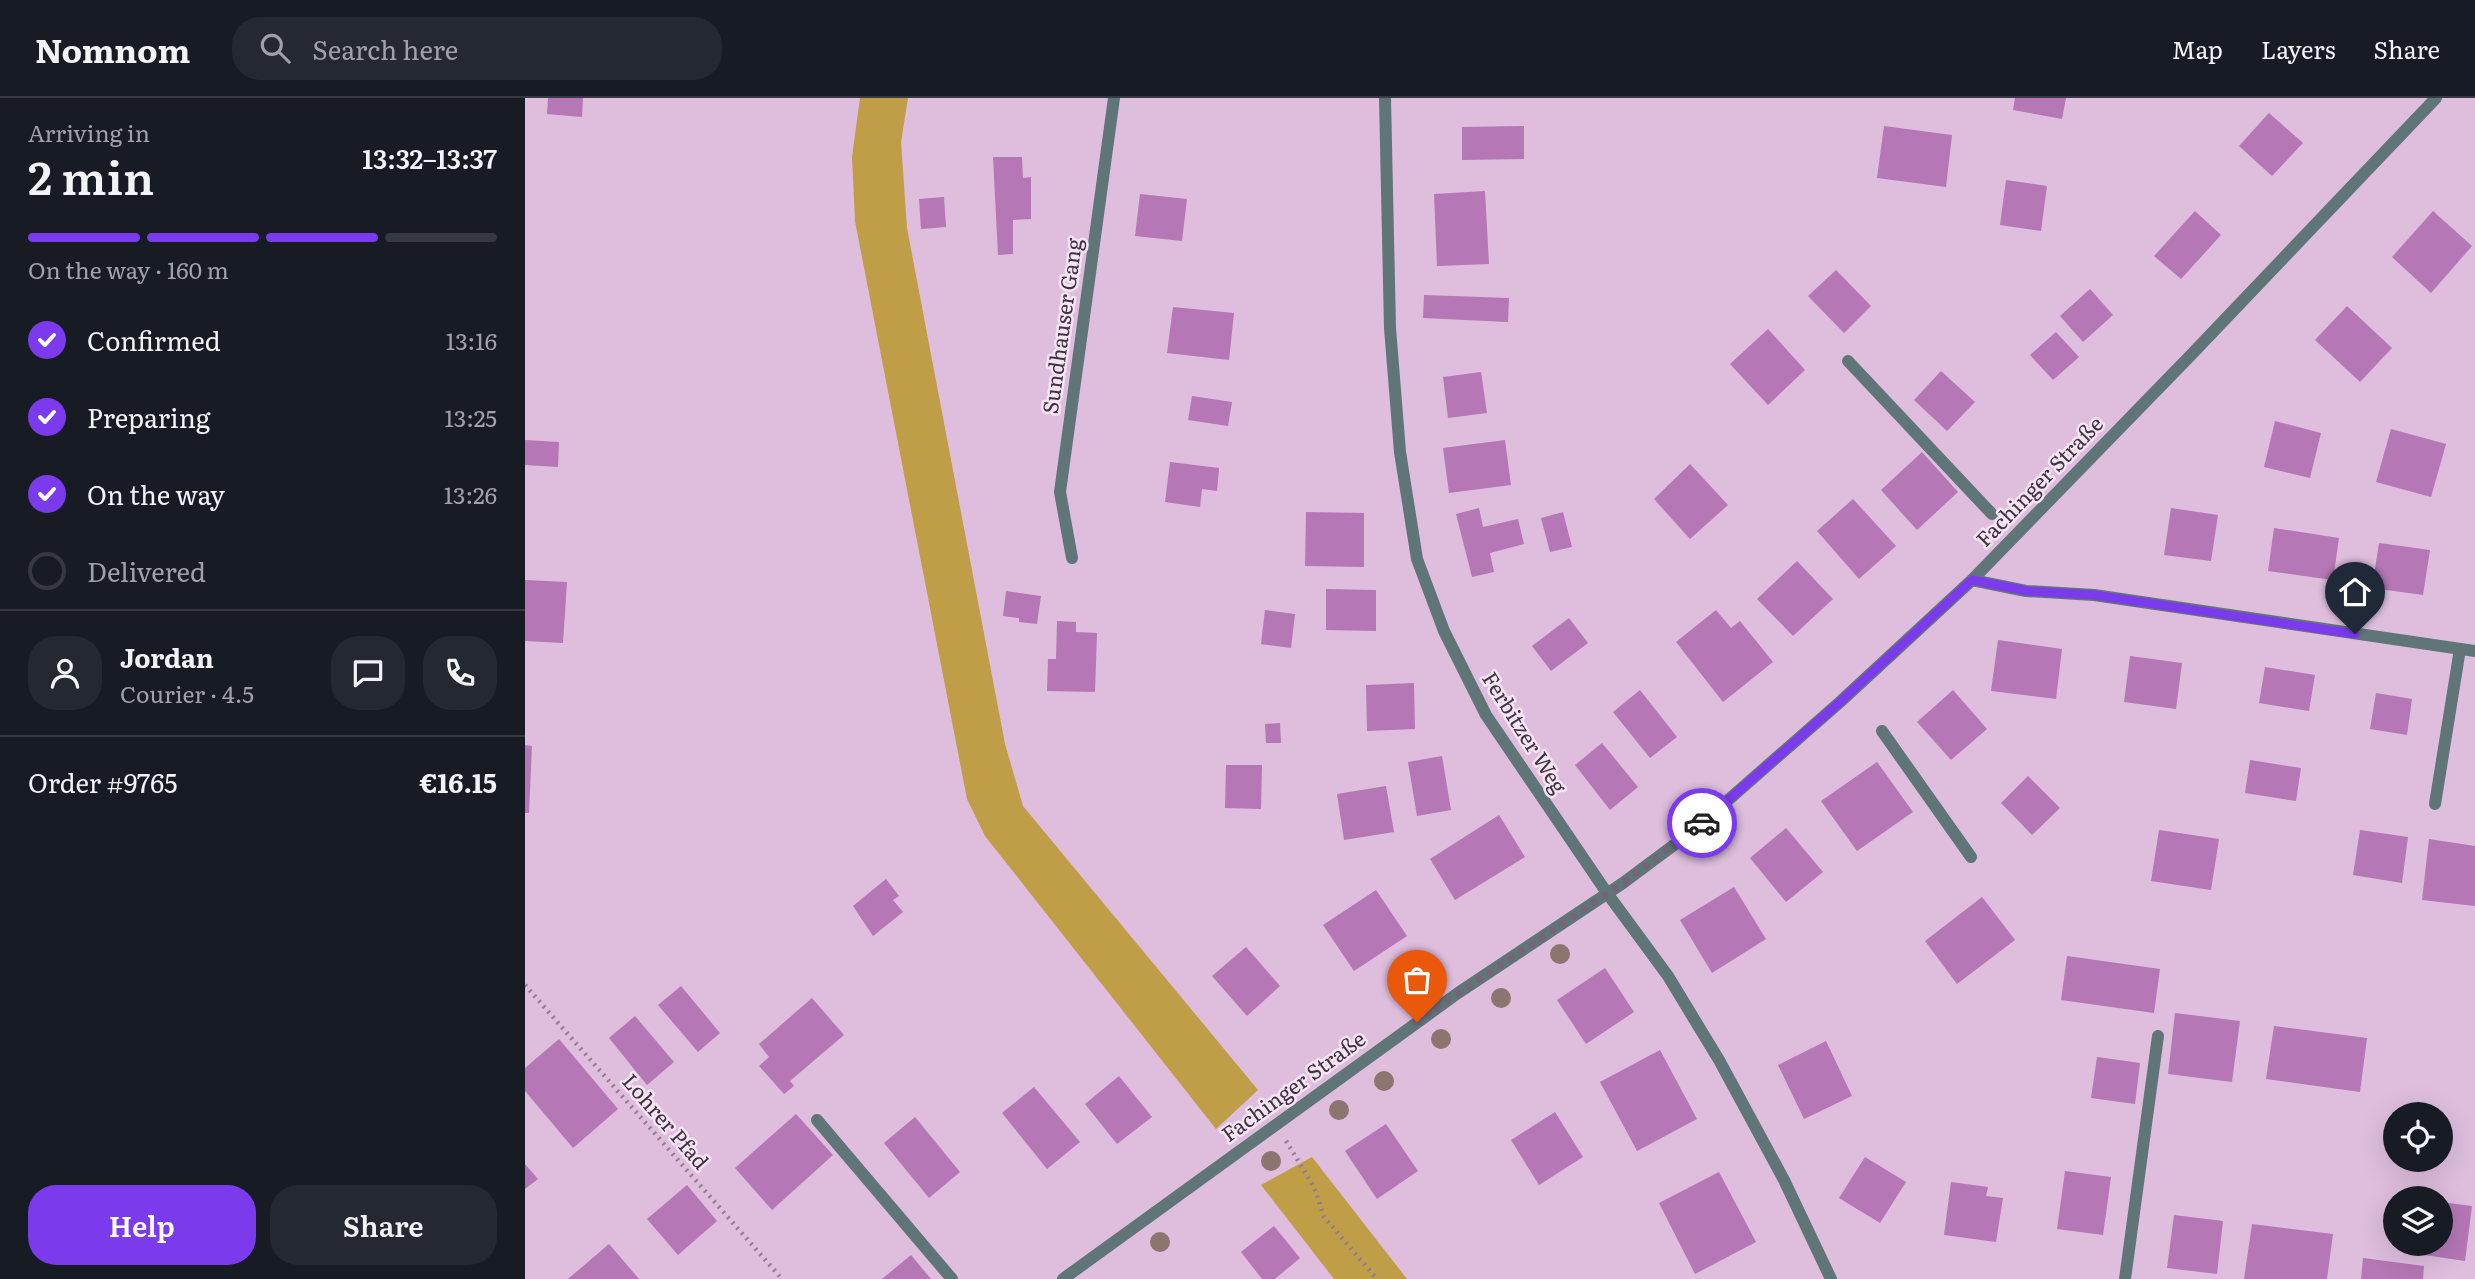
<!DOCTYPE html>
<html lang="en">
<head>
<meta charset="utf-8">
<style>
	:root { --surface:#171b24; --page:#242831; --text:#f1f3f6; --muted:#9ea1a6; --line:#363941; --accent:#7c3aed }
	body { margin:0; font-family:Literata,serif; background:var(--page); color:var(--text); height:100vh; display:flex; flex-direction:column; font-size:26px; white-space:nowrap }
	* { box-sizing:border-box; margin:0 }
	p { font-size:23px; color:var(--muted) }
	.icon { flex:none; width:38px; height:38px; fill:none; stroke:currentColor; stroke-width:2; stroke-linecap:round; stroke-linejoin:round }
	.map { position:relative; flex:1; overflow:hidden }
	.panel { display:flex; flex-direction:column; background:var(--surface); width:525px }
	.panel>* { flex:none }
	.controls { position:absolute; left:1858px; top:1004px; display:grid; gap:14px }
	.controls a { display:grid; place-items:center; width:70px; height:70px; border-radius:50%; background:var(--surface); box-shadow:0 7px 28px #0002; font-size:35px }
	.pin { position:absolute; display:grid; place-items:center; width:60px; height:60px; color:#fff; margin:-72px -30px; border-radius:50% 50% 50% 0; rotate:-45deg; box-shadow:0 0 7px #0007 }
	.pin .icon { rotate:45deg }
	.courier { position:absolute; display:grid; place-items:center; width:70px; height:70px; margin:-35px; border:5px solid #7c3aed; border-radius:50%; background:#fff; color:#222; box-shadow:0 2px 9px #0007 }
	.head em { font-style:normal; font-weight:600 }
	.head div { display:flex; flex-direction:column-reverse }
	.head { display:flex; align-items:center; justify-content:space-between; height:119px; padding:0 28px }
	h1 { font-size:46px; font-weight:600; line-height:52px }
	.bar { display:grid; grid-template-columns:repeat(4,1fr); gap:10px 7px; align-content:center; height:84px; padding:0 28px }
	.bar i { height:9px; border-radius:5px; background:var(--line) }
	.bar .current { background:var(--accent) }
	.bar p { grid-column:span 4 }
	.line { display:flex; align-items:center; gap:18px; padding:0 28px; border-top:2px solid var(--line) }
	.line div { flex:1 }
	.round { display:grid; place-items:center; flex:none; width:74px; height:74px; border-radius:28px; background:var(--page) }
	ol { padding:0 28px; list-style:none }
	li { display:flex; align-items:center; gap:21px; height:77px }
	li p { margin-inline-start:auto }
	li .icon { padding:7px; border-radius:50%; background:var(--accent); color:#fff; stroke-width:4 }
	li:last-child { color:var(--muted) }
	li i { width:38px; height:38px; border:4px solid var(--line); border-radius:50% }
	.button { display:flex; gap:14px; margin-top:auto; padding:14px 28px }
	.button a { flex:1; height:80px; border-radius:28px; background:var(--accent); color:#fff; font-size:28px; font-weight:600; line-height:80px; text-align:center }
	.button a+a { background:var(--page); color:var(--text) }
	header { display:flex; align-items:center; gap:42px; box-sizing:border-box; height:98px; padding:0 35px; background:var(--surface); border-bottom:2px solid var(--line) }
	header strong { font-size:33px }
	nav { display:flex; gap:38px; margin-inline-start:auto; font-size:24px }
	.search { width:490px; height:63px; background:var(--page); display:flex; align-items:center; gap:18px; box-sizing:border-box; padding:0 24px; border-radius:28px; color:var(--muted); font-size:26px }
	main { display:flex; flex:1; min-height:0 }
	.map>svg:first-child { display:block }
	.green { fill:#c09d47 }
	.building { fill:#b577b5 }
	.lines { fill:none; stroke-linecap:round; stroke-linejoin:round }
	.path { stroke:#937c93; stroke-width:4.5; stroke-dasharray:2 5; stroke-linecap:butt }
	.minor { stroke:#607578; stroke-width:12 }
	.tree { fill:#8c756f }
	.done { stroke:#776377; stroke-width:7; stroke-dasharray:0 12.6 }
	.route { stroke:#7c3aed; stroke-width:9 }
	.labels { text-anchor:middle; stroke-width:5; stroke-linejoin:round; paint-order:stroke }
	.street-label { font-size:21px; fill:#403340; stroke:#f5e4f4 }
</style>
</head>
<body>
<header>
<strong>Nomnom</strong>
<div class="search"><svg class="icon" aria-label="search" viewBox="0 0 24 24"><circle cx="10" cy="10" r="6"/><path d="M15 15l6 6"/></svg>Search here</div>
<nav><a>Map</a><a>Layers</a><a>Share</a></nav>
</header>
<main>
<section class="panel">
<div class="head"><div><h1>2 min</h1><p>Arriving in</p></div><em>13:32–13:37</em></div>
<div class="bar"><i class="current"></i><i class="current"></i><i class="current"></i><i></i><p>On the way · 160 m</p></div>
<ol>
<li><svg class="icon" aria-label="check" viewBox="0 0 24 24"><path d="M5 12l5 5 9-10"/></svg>Confirmed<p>13:16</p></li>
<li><svg class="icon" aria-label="check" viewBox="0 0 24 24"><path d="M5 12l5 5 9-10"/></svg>Preparing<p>13:25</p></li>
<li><svg class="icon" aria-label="check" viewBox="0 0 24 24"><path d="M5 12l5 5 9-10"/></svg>On the way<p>13:26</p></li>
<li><i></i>Delivered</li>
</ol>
<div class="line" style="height:126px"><a class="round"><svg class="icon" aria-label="person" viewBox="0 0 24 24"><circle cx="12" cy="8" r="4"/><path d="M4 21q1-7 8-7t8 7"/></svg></a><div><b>Jordan</b><p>Courier · 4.5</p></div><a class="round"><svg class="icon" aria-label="chat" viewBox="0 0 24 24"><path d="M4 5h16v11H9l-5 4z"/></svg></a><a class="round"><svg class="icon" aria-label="phone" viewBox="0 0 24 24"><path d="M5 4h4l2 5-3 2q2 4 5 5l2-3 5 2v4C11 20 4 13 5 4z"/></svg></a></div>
<div class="line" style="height:91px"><div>Order #9765</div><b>€16.15</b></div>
<div class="button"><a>Help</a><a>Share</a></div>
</section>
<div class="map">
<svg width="1950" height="1181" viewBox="0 0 1950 1181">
	<rect width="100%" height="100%" fill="#debddd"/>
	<g class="green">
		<path d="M335 0H383L376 44 382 130 480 646 498 708 733 992 691 1031 460 738 442 701 330 123 327 59Z"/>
		<path d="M787 1059 882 1181H809L736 1087Z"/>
	</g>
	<g class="building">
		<path d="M23 0H58L57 19 22 16Z"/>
		<path d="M1490 0H1541L1537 21 1488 12Z"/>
		<path d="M1744 15 1778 45 1747 78 1714 48Z"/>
		<path d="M999 28V61L937 62V29Z"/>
		<path d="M1359 28 1427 37 1421 89 1352 80Z"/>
		<path d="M468 59H497L498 80 506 79V121L488 122V156L473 157Z"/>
		<path d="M1481 82 1522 88 1516 133 1475 127Z"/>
		<path d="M960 93 964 166 912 168 909 96Z"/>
		<path d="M615 96 662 101 657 143 610 138Z"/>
		<path d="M419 99 421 129 396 131 394 101Z"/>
		<path d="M1670 113 1696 137 1656 181 1629 158Z"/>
		<path d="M1908 113 1947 148 1906 195 1867 159Z"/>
		<path d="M1311 172 1346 208 1319 235 1283 198Z"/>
		<path d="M1565 191 1588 217 1558 244 1535 218Z"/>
		<path d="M899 197 984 200 983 224 898 220Z"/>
		<path d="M1822 208 1867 250 1835 284 1790 242Z"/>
		<path d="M648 209 709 215 704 262 642 255Z"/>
		<path d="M1243 231 1280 272 1243 307 1205 266Z"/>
		<path d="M1531 234 1554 259 1528 282 1505 257Z"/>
		<path d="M1416 273 1450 304 1422 333 1389 302Z"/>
		<path d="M956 274 962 315 923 320 918 279Z"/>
		<path d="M667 298 707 304 703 328 663 322Z"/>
		<path d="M1750 323 1796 335 1785 380 1739 369Z"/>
		<path d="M1866 331 1921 346 1906 399 1851 384Z"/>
		<path d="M0 342 34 344 33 369 0 367Z"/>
		<path d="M980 342 986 387 924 395 918 350Z"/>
		<path d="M1397 354 1433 394 1392 432 1356 392Z"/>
		<path d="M645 364 694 370 692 393 677 391 675 409 640 404Z"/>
		<path d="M1165 366 1203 407 1165 441 1129 401Z"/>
		<path d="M1328 401 1371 448 1334 481 1292 433Z"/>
		<path d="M954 410 958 429 993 421 999 446 965 455 969 474 947 479 931 416Z"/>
		<path d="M1646 410 1693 417 1686 463 1639 457Z"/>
		<path d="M781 414 839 415V469L780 468Z"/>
		<path d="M1038 414 1047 449 1025 454 1016 420Z"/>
		<path d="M1749 430 1814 440 1808 482 1743 473Z"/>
		<path d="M1854 445 1905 452 1898 497 1847 490Z"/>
		<path d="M1272 463 1308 501 1268 538 1232 501Z"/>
		<path d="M0 482 42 484 38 545 0 543Z"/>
		<path d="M801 491 851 492V533L801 532Z"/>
		<path d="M481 493 516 498 512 526 494 524V520L478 518Z"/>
		<path d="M740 512 770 516 766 550 736 546Z"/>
		<path d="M1191 512 1206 530 1215 523 1248 564 1198 604 1151 544Z"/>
		<path d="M1044 520 1063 545 1026 573 1007 548Z"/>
		<path d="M532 523 551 524V534L572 535 570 594 522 593 523 561H531Z"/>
		<path d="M1473 542 1537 551 1531 601 1466 593Z"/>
		<path d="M1605 558 1657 565 1651 611 1599 604Z"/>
		<path d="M1740 569 1790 577 1784 613 1734 605Z"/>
		<path d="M889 585 890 631 842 633 841 587Z"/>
		<path d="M1115 592 1152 639 1125 660 1088 614Z"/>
		<path d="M1428 592 1462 631 1426 662 1392 624Z"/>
		<path d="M1851 595 1887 601 1882 637 1845 631Z"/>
		<path d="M755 625 756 645H741L740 626Z"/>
		<path d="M1077 645 1113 689 1085 712 1050 667Z"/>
		<path d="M0 647 7 648 4 715H0Z"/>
		<path d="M917 658 926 712 892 718 883 664Z"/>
		<path d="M1725 662 1776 670 1771 703 1720 695Z"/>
		<path d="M1352 664 1388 714 1332 753 1296 703Z"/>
		<path d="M701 667H737L736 711 700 710Z"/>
		<path d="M1503 678 1535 710 1507 737 1476 705Z"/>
		<path d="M861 688 869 734 819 742 812 696Z"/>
		<path d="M974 717 1000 759 930 802 905 761Z"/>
		<path d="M1261 730 1298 774 1261 804 1225 760Z"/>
		<path d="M1634 732 1694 741 1686 792 1626 783Z"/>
		<path d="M1835 732 1883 739 1877 785 1828 777Z"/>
		<path d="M1904 741 1950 748V808L1897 802Z"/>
		<path d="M361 781 374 798 368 802 378 814 348 838 328 808Z"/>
		<path d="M1209 789 1241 841 1187 875 1155 822Z"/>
		<path d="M851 792 882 838 829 873 798 827Z"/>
		<path d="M1457 799 1490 842 1432 886 1400 843Z"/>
		<path d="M721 849 755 888 722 918 687 878Z"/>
		<path d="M1542 858 1635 871 1629 915 1536 902Z"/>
		<path d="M1080 870 1109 914 1061 946 1032 902Z"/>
		<path d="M156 888 195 935 173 954 133 907Z"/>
		<path d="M287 900 319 937 265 983 269 988 259 996 234 968 244 959 234 946Z"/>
		<path d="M1650 915 1715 923 1707 984 1643 976Z"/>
		<path d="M110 918 149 964 122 987 84 940Z"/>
		<path d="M1749 928 1842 940 1835 994 1741 981Z"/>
		<path d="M34 941 93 1011 48 1050 0 993V970Z"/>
		<path d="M1301 943 1327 998 1279 1021 1253 967Z"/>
		<path d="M1135 952 1172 1021 1112 1053 1075 984Z"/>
		<path d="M1572 959 1615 965 1610 1006 1566 1000Z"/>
		<path d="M594 978 627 1019 592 1046 560 1006Z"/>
		<path d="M509 989 555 1044 522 1071 477 1015Z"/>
		<path d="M1030 1014 1058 1059 1014 1087 986 1042Z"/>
		<path d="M271 1016 308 1057 247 1112 210 1070Z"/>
		<path d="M390 1019 435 1074 404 1100 359 1045Z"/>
		<path d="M861 1026 893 1073 852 1101 820 1053Z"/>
		<path d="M1340 1059 1381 1084 1355 1125 1314 1100Z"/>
		<path d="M0 1066 13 1081 0 1091Z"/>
		<path d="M1540 1073 1586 1079 1578 1137 1532 1131Z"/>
		<path d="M1194 1074 1231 1144 1170 1176 1134 1105Z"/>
		<path d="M1426 1084 1463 1089 1461 1098 1478 1100 1471 1144 1419 1137Z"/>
		<path d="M162 1087 192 1123 153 1157 122 1121Z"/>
		<path d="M1916 1104 1947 1108 1940 1163 1899 1157 1900 1146H1916Z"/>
		<path d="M1649 1117 1698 1123 1692 1176 1642 1170Z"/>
		<path d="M1727 1126 1808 1136 1802 1181H1719Z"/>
		<path d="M749 1128 775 1160 750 1181H737L716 1154Z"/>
		<path d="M84 1146 114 1181H43Z"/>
		<path d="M386 1157 406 1181H357Z"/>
		<path d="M1838 1160 1899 1168 1898 1181H1836Z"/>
	</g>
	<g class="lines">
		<g class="path">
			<path d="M0 887 257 1181"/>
			<path d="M761 1043 789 1089 799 1119 852 1181"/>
		</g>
		<g class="minor">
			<path d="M860 0 865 230 875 354 892 461 919 533 961 617 1082 795 1143 878 1194 962 1259 1082 1306 1181"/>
			<path d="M1323 263 1467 416"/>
			<path d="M547 460 535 394 589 0"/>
			<path d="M1447 482 1501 493 1569 497 1950 553"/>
			<path d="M1357 633 1446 759"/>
			<path d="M1910 706 1935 551"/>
			<path d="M292 1022 427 1181"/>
			<path d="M538 1181 933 895 1098 785 1169 732 1315 604 1447 482 1665 258 1911 0"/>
			<path d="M1600 1181 1633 938"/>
		</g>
	</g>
	<g class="tree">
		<circle cx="1035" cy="856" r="10"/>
		<circle cx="976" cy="900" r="10"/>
		<circle cx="916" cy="941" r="10"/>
		<circle cx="859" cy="983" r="10"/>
		<circle cx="814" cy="1012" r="10"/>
		<circle cx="746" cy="1063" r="10"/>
		<circle cx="635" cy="1144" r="10"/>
	</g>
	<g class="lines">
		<path class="done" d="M892 924 1098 785 1177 725"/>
		<path class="route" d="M1177 725 1315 604 1447 482 1502 493 1569 497 1830 536"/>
	</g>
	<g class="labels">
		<g class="street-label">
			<text transform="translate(538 228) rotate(-82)" y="7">Sundhauser Gang</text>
			<text transform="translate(1515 384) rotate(-46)" y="7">Fachinger Straße</text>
			<text transform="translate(999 635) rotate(58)" y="7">Ferbitzer Weg</text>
			<text transform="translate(769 989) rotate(-36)" y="7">Fachinger Straße</text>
			<text transform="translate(140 1024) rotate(49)" y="7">Lohrer Pfad</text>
		</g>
	</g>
</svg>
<div class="controls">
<a><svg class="icon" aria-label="locate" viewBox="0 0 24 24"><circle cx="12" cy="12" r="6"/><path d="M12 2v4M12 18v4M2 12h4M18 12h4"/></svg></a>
<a><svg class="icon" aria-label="layers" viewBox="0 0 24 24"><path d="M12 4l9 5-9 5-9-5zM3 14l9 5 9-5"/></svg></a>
</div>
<div class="pin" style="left:892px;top:924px;background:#ea580c"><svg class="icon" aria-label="bag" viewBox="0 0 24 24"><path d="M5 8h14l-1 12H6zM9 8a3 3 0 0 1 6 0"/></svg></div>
<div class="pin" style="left:1830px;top:536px;background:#1f2937"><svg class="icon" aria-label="home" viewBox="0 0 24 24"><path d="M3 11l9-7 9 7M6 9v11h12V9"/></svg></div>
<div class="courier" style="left:1177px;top:725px"><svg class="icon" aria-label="car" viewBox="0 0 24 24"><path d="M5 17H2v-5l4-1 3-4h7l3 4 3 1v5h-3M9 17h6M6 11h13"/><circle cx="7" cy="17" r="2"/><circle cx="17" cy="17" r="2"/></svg></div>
</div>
</main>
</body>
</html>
